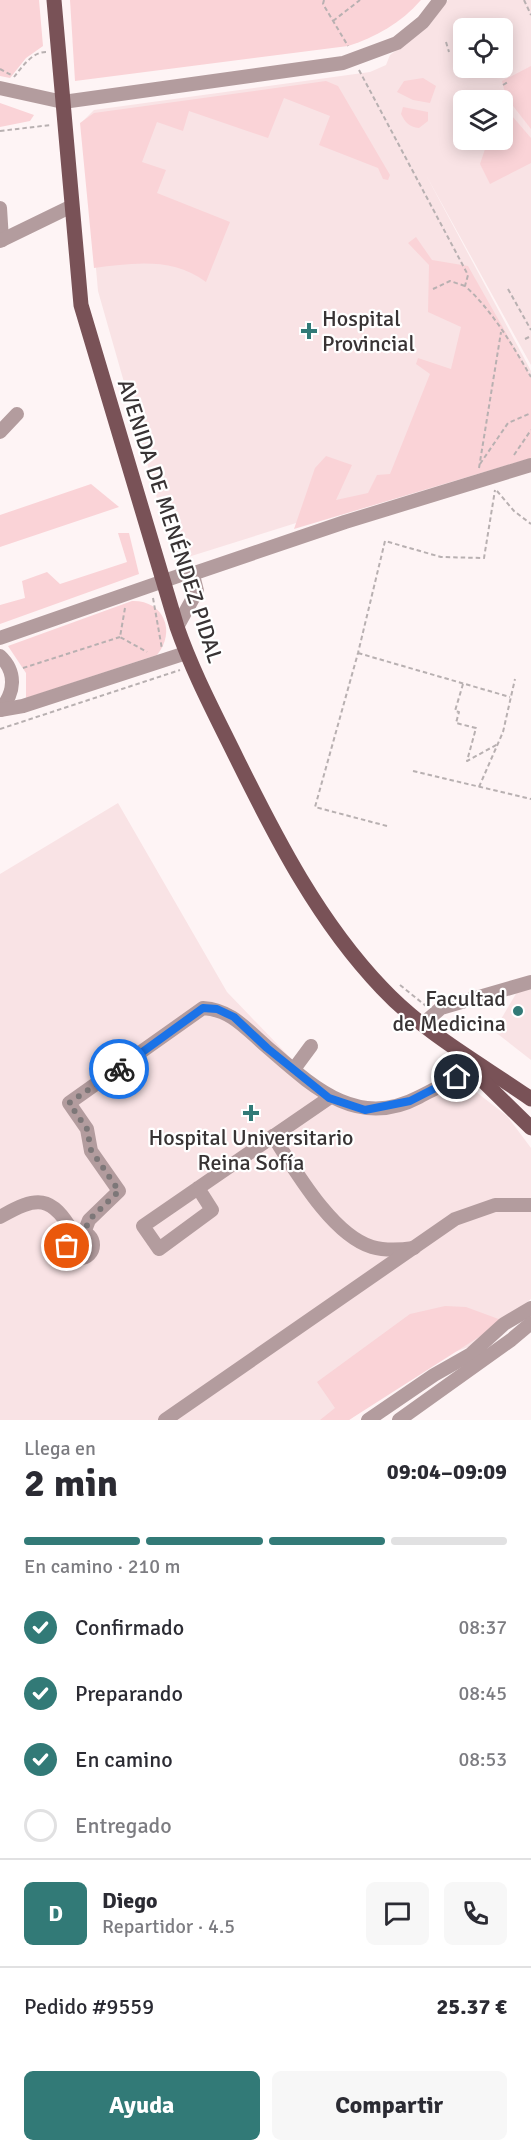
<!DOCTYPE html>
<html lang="es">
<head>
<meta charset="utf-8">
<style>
	:root { --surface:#fff; --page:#f7f7f7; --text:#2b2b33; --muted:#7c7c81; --line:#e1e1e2; --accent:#327a77 }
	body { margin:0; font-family:Signika,sans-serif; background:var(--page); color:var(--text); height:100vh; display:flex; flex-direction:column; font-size:22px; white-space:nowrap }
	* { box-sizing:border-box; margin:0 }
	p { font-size:20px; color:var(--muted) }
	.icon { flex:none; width:33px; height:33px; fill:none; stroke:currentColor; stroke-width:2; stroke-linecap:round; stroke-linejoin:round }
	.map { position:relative; height:1420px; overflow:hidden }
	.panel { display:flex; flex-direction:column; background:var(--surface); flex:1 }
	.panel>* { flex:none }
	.fabs { position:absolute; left:453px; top:18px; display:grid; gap:12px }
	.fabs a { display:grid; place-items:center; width:60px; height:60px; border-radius:9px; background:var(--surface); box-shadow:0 3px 15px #0003; font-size:30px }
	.pin { position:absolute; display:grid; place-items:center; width:51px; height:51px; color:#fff; margin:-26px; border:3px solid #fff; border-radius:50%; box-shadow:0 2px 6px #0007 }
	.courier { position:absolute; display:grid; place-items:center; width:60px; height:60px; margin:-30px; border:4px solid #1a73e8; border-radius:50%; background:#fff; color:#222; box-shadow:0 2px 8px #0007 }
	.summary em { font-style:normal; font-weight:700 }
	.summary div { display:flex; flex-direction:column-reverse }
	.summary { display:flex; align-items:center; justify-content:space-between; height:102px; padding:0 24px }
	h1 { font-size:39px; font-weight:700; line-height:45px }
	.bar { display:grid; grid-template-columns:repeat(4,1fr); gap:9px 6px; align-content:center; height:72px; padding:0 24px }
	.bar i { height:8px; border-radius:4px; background:var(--line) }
	.bar .active { background:var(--accent) }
	.bar p { grid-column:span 4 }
	.line { display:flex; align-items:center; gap:15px; padding:0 24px; border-top:2px solid var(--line) }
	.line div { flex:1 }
	.round { display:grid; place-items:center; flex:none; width:63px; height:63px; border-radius:9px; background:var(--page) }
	ol { padding:0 24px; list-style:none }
	li { display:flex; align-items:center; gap:18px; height:66px }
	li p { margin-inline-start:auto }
	li .icon { padding:6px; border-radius:50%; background:var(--accent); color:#fff; stroke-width:4 }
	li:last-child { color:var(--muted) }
	li i { width:33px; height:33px; border:3px solid var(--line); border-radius:50% }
	.primary-button { display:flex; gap:12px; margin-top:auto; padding:12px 24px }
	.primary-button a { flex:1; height:69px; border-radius:9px; background:var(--accent); color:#fff; font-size:24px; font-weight:700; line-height:69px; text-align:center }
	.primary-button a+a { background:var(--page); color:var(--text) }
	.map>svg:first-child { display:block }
	.built { fill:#f9e3e5; fill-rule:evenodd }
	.green { fill:#fad3d7 }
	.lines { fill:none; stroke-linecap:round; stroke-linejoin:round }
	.path { stroke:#b8b0b1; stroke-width:2; stroke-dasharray:4.5 3; stroke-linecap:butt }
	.minor { stroke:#b39c9e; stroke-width:14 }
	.major { stroke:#795257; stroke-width:15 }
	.done { stroke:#7d7778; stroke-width:6; stroke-dasharray:0 10.8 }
	.route { stroke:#1a73e8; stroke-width:8 }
	.poi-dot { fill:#327a77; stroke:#fff; stroke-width:2 }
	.labels { text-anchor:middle; stroke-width:4.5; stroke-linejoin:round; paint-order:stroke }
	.poi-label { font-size:22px; fill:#383334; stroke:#fff; text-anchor:start }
	.street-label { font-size:22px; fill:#383334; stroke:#fff }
</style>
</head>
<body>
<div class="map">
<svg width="531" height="1420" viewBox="0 0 531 1420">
	<rect width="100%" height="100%" fill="#fef4f5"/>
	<g class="built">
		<path d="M448 0H531V365L426 175 531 371V449L185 558 173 554 98 291 83 121 94 110 370 72 386 65 390 55 428 27ZM464 28H502V68H464ZM464 100H502V140H464Z"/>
		<path d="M118 803 227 992 329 1098 365 1110 410 1101 457 1077 507 1116 531 1148V1299L471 1346 438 1358 349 1420H0V874Z"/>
		<path d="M531 988V1060L494 1031 517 992Z"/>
	</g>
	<g class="green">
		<path d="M0 0H39L43 46 26 58 10 78 0 76Z"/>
		<path d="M70 0H421C401 23 376 37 348 46L75 81Z"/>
		<path d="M531 66V129L506 97 502 81Z"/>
		<path d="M423 78 436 86 430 103 413 100 397 92 404 81Z"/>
		<path d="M326 81 338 86 390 175 388 180 383 179 378 168 319 145 330 116 284 98 268 138 189 111 183 131 157 122 142 162 166 170 157 193 230 222 206 282C172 257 134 263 94 268L80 123 94 113Z"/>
		<path d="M0 103 34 115 30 121 0 127Z"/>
		<path d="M403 107 428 112V121L419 128C409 127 405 122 401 114Z"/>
		<path d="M506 109 531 138V163L490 184 480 164 488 140H502L503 112Z"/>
		<path d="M416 237 432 260 468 266 531 377V458L294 529 315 468 326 456 352 465 336 500 368 493 377 475 390 474 430 374 416 364 418 358 451 369 461 327 428 312 429 265 408 243Z"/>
		<path d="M91 484 119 507 0 547V515Z"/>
		<path d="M118 533H129L139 574 0 624V605L25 598 22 581 47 572 60 584 127 562Z"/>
		<path d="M132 601C163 600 177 631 157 655L26 698V673L8 646Z"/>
		<path d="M445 1306 466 1307 504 1321 349 1420H320L335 1408 317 1382 410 1314Z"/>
	</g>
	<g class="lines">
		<g class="path">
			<path d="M324 0 323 4 348 46"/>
			<path d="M524 0 531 15"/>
			<path d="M333 21 360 0"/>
			<path d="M446 42 449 52"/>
			<path d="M0 69 13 76"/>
			<path d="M359 70 468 275 465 286C492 310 513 346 531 377"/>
			<path d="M14 77C22 67 32 52 46 52"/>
			<path d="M503 85 508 82"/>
			<path d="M0 131 51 125"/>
			<path d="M433 289 450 281 465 286"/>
			<path d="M508 289 531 330"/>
			<path d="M525 339 531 336"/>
			<path d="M514 455 531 430"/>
			<path d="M480 464 508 423 531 413"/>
			<path d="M479 468 501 332"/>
			<path d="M497 491 514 511 531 524"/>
			<path d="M153 598 162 649"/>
			<path d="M125 608 120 637 147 652"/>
			<path d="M358 653 510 697"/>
			<path d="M23 668 120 637"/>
			<path d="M463 684 455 711 459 712 456 723 476 728 467 761 498 744"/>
			<path d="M0 729 180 670"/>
			<path d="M413 771 531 799"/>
			<path d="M479 787 503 732 515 679"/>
			<path d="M387 826 315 807 358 653 385 541 441 557 484 558 495 490"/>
			<path d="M400 985 426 1006"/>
			<path d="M444 1021 452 1029"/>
		</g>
		<g class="minor">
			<path d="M0 88 63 102 343 63 397 43 423 22 440 0"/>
			<path d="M0 208 2 240"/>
			<path d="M0 241 72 206"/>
			<path d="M0 432 17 414"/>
			<path d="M189 575 345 522 531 465"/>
			<path d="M0 638 184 574 194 579 197 591 177 627"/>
			<path d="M0 656C17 672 15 693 0 710"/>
			<path d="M0 710 23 706 186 653"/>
			<path d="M424 1023 441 1008 531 982"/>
			<path d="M294 1069 311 1046"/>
			<path d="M273 1136C295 1170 332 1235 372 1247 386 1251 400 1250 414 1248"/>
			<path d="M198 1188 212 1210 159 1249 143 1226 329 1098"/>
			<path d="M0 1217C37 1196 51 1194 74 1234"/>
			<circle cx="80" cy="1245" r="13"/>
			<path d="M84 1233 89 1220 119 1191 91 1151 87 1129 69 1103 203 1008C232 1010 246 1029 267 1047 312 1086 357 1130 419 1097 443 1084 454 1083 467 1058"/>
			<path d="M165 1420 455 1219 495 1205H531"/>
			<path d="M368 1420 434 1375 471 1354 504 1324 531 1308"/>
			<path d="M399 1420 511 1340 531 1323"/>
		</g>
		<g class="major">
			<path d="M54 0 81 305 177 627C193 673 216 716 237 759 277 840 319 922 382 988 424 1033 481 1064 531 1099"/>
			<path d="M469 1061 484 1082 531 1128"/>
		</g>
	</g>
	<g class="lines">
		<path class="done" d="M67 1246 72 1235 84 1233 89 1220 119 1191 91 1150 87 1129 69 1103 119 1069"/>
		<path class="route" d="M119 1069 203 1008 217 1009 234 1017 267 1048 329 1098 365 1110 410 1101 457 1077"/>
	</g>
	<g class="poi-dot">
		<path d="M306 322h6v6h6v6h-6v6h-6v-6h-6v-6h6z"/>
		<circle cx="518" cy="1011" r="6"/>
		<path d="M248 1104h6v6h6v6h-6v6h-6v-6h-6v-6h6z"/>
	</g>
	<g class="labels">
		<g class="poi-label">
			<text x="322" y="326">Hospital<tspan x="322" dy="25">Provincial</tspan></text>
			<text x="506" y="1006" text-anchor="end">Facultad<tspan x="506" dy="25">de Medicina</tspan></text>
			<text x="251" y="1145" text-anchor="middle">Hospital Universitario<tspan x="251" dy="25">Reina Sofía</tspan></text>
		</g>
		<g class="street-label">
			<text transform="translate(171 521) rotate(72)" y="8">AVENIDA DE MENÉNDEZ PIDAL</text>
		</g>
	</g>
</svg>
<div class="fabs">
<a><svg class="icon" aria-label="locate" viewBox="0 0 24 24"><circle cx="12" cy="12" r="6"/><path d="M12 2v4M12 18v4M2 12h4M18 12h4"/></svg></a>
<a><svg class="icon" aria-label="layers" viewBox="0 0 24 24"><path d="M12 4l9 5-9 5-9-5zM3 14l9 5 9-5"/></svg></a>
</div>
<div class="pin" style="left:67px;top:1246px;background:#ea580c"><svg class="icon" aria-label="bag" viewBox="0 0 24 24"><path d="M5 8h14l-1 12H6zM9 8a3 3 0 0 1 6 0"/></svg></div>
<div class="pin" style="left:457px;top:1077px;background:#1f2937"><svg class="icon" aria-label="home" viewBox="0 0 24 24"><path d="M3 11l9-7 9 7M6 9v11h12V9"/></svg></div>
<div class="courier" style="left:119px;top:1069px"><svg class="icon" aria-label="bike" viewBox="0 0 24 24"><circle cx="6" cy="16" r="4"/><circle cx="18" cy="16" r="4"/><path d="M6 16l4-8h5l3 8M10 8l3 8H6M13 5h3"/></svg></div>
</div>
<section class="panel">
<div class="summary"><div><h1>2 min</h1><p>Llega en</p></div><em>09:04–09:09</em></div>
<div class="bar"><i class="active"></i><i class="active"></i><i class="active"></i><i></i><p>En camino · 210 m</p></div>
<ol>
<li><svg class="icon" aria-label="check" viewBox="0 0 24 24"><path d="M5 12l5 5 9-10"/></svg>Confirmado<p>08:37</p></li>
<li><svg class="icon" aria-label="check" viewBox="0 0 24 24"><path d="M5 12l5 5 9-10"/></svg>Preparando<p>08:45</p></li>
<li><svg class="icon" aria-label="check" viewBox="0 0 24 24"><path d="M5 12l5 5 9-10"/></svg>En camino<p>08:53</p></li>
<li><i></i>Entregado</li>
</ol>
<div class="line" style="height:108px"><b class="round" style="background:var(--accent);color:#fff">D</b><div><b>Diego</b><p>Repartidor · 4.5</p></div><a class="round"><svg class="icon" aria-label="chat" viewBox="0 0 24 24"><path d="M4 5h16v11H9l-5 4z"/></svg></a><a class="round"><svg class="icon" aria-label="phone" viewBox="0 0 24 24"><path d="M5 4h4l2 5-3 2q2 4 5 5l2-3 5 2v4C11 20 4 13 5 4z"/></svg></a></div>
<div class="line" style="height:78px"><div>Pedido #9559</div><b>25.37 €</b></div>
<div class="primary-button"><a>Ayuda</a><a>Compartir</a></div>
</section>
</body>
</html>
